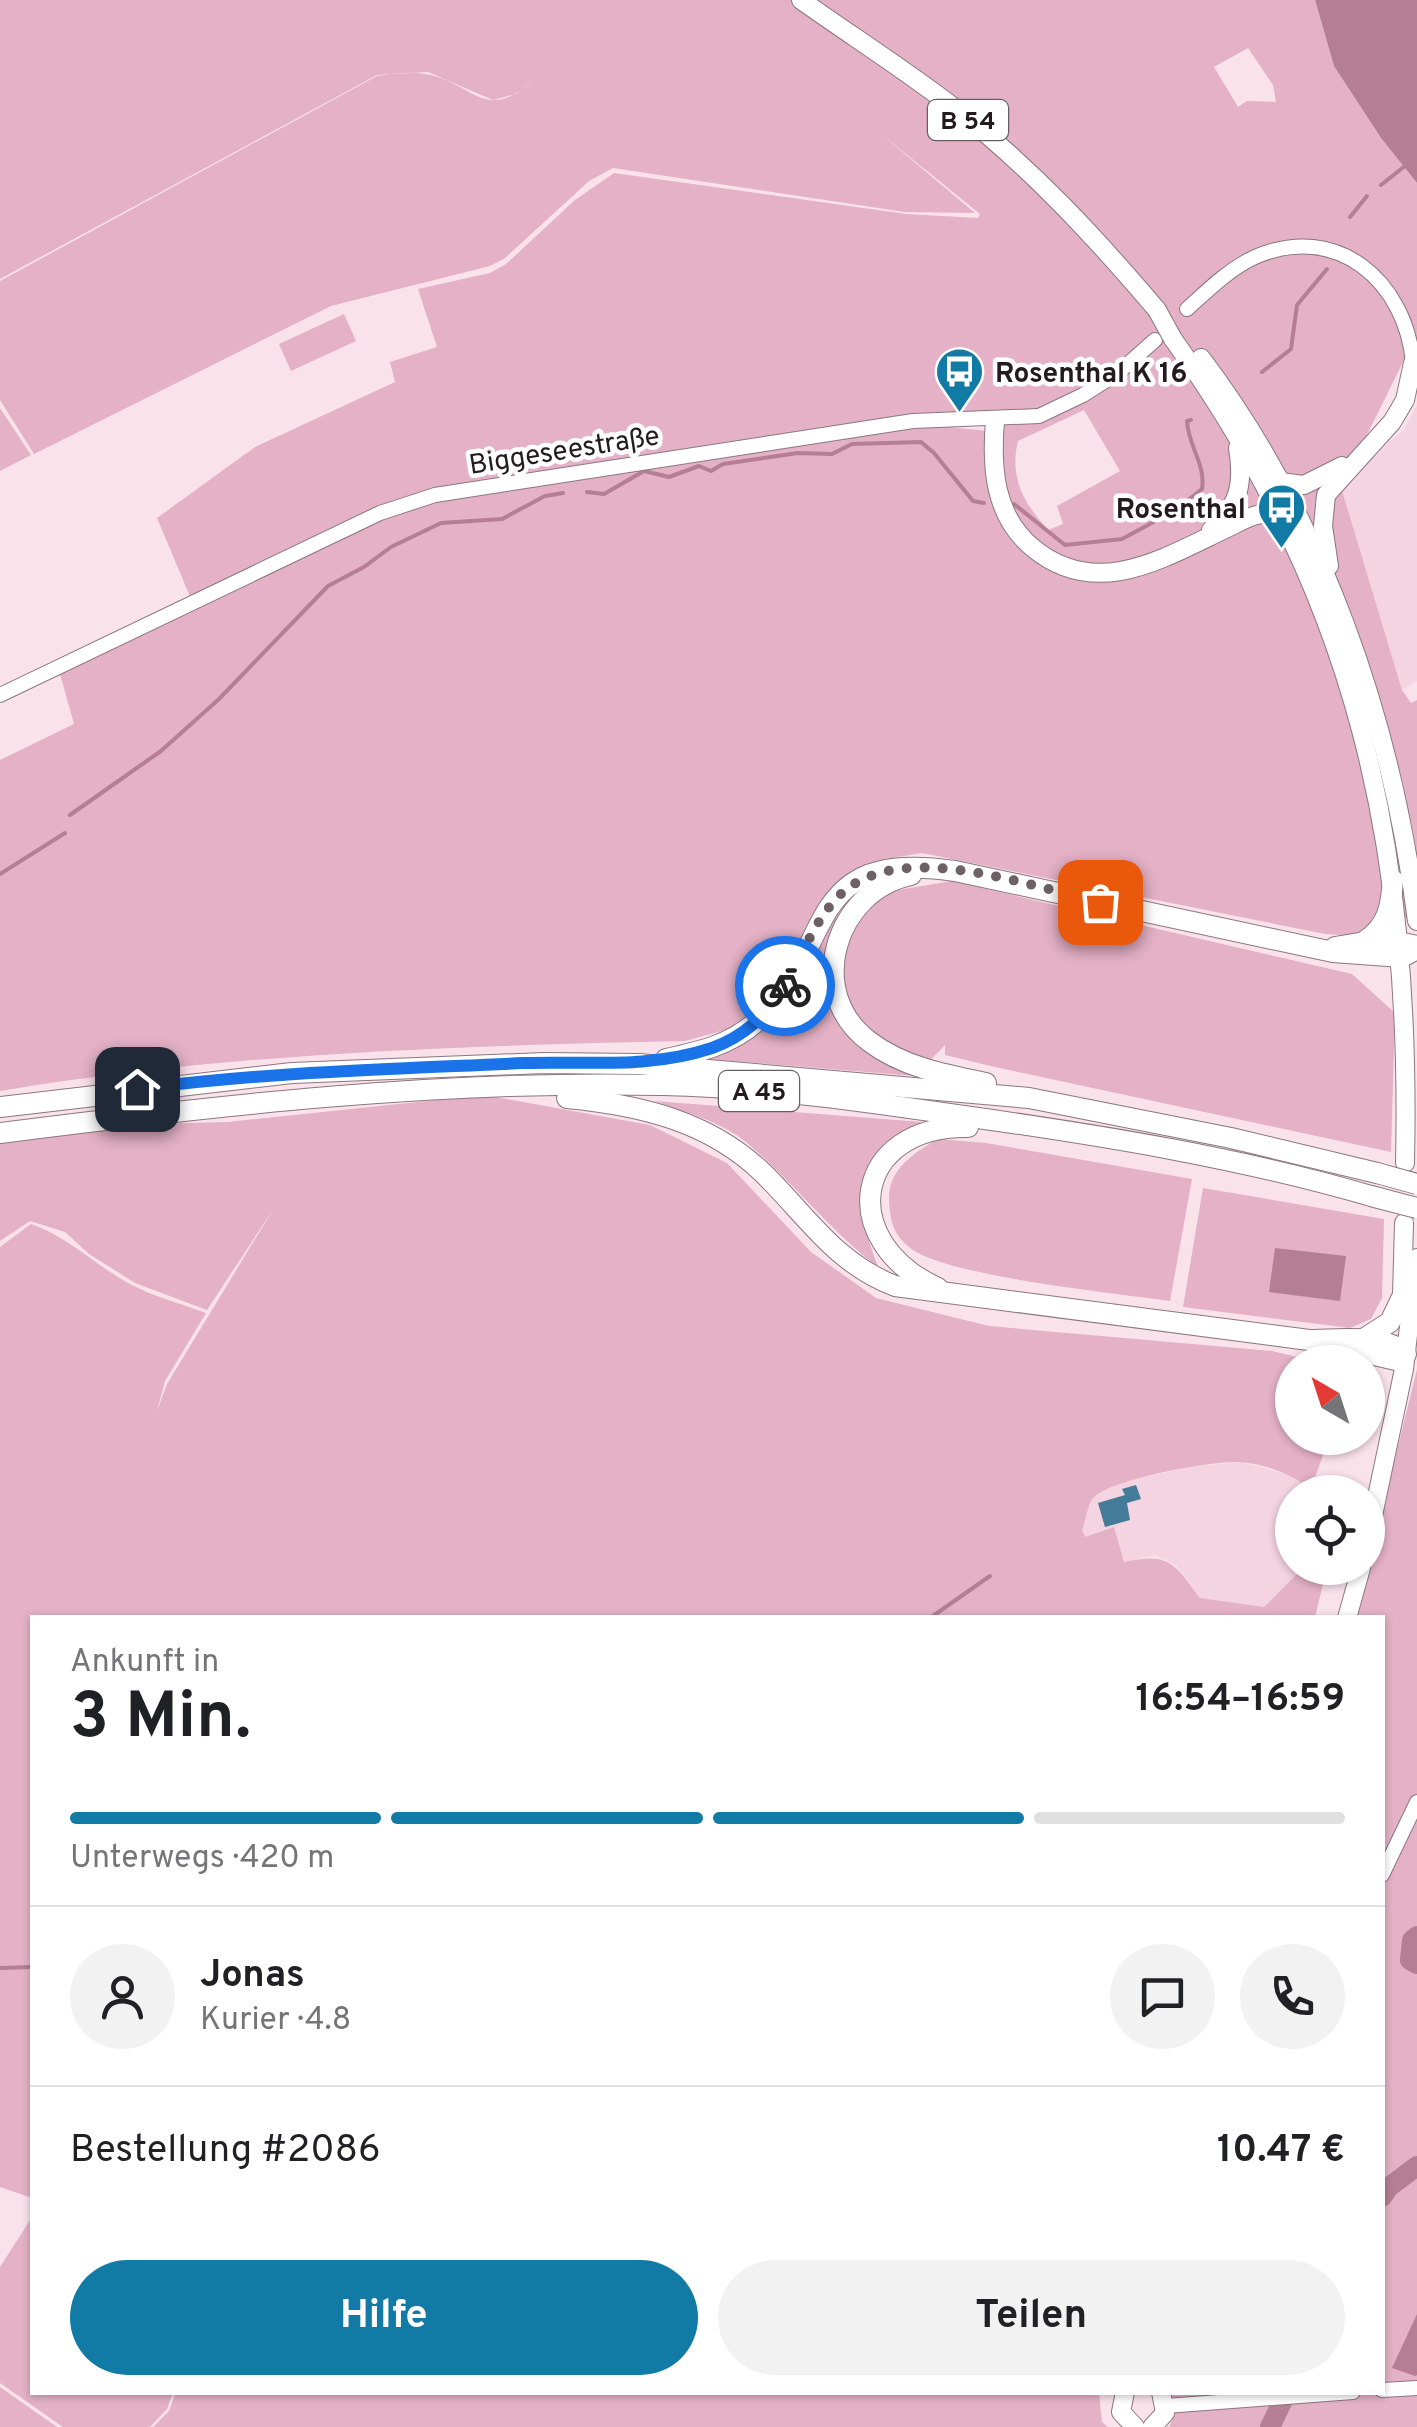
<!DOCTYPE html>
<html lang="de">
<head>
<meta charset="utf-8">
<style>
	:root { --surface:#fff; --page:#f2f2f2; --text:#202124; --muted:#757577; --line:#e0e0e0; --accent:#127ba5 }
	body { margin:0; font-family:Overpass,sans-serif; background:var(--page); color:var(--text); height:100vh; display:flex; flex-direction:column; font-size:38px; white-space:nowrap }
	* { box-sizing:border-box; margin:0 }
	p { font-size:32px; color:var(--muted) }
	.icon { flex:none; width:55px; height:55px; fill:none; stroke:currentColor; stroke-width:2; stroke-linecap:round; stroke-linejoin:round }
	.map { position:relative; flex:1; overflow:hidden }
	.side { position:absolute; left:30px; top:1615px; width:1355px; height:780px; display:flex; flex-direction:column; background:var(--surface); border-radius:0px; box-shadow:0 2px 8px #0004 }
	.side>* { flex:none }
	.needle { width:65px; rotate:321deg }
	.tools { position:absolute; left:1275px; top:1345px; display:grid; gap:20px }
	.tools a { display:grid; place-items:center; width:110px; height:110px; border-radius:50%; background:var(--surface); box-shadow:0 2px 8px #0004; font-size:50px }
	.pin { position:absolute; display:grid; place-items:center; width:85px; height:85px; color:#fff; margin:-42px; border-radius:20px; box-shadow:0 5px 15px #0006 }
	.courier { position:absolute; display:grid; place-items:center; width:100px; height:100px; margin:-50px; border:8px solid #1a73e8; border-radius:50%; background:#fff; color:#222; box-shadow:0 2px 12px #0007 }
	.overview em { font-style:normal; font-weight:700 }
	.overview div { display:flex; flex-direction:column-reverse }
	.overview { display:flex; align-items:center; justify-content:space-between; height:170px; padding:0 40px }
	h1 { font-size:65px; font-weight:700; line-height:75px }
	.bar { display:grid; grid-template-columns:repeat(4,1fr); gap:15px 10px; align-content:center; height:120px; padding:0 40px }
	.bar i { height:12px; border-radius:8px; background:var(--line) }
	.bar .on { background:var(--accent) }
	.bar p { grid-column:span 4 }
	.line { display:flex; align-items:center; gap:25px; padding:0 40px; border-top:2px solid var(--line) }
	.line div { flex:1 }
	.round { display:grid; place-items:center; flex:none; width:105px; height:105px; border-radius:52px; background:var(--page) }
	.cta { display:flex; gap:20px; margin-top:auto; padding:20px 40px }
	.cta a { flex:1; height:115px; border-radius:60px; background:var(--accent); color:#fff; font-size:40px; font-weight:700; line-height:115px; text-align:center }
	.cta a+a { background:var(--page); color:var(--text) }
	.map>svg:first-child { display:block }
	.built { fill:#f4d4e0 }
	.green { fill:#e4b1c6; fill-rule:evenodd }
	.water { fill:#b57e95 }
	.lines { fill:none; stroke-linecap:round; stroke-linejoin:round }
	.stream { stroke:#b57e95; stroke-width:4 }
	.river { stroke:#b57e95; stroke-width:20 }
	.building { fill:#447b98 }
	.minor-casing { stroke:#8b767e; stroke-width:16 }
	.major-casing { stroke:#8b767e; stroke-width:20 }
	.highway-casing { stroke:#8b767e; stroke-width:22 }
	.minor { stroke:#fff; stroke-width:14 }
	.major { stroke:#fff; stroke-width:18 }
	.highway { stroke:#fff; stroke-width:20 }
	.major-bridge-casing { stroke:#8b767e; stroke-width:20; stroke-linecap:butt }
	.highway-bridge-casing { stroke:#8b767e; stroke-width:22; stroke-linecap:butt }
	.major-bridge { stroke:#fff; stroke-width:18 }
	.highway-bridge { stroke:#fff; stroke-width:20 }
	.done { stroke:#6e6166; stroke-width:10; stroke-dasharray:0 18 }
	.route { stroke:#1a73e8; stroke-width:12 }
	.labels { text-anchor:middle; stroke-width:9; stroke-linejoin:round; paint-order:stroke }
	.shield { fill:#fff; stroke:#655f62; stroke-width:2.5 }
	.shield-label { font-size:25px; font-weight:bold; fill:#231b1e }
	.poi-label { font-size:28px; font-weight:bold; fill:#231b1e; stroke:#fff; text-anchor:start }
	.street-label { font-size:28px; fill:#231b1e; stroke:#fff }
</style>
</head>
<body>
<div class="map">
<svg width="1417" height="2427" viewBox="0 0 1417 2427">
	<rect width="100%" height="100%" fill="#fae2eb"/>
	<g class="built">
		<path d="M1417 405V681L1402 690 1341 487 1404 429Z"/>
		<path d="M1240 1462 1295 1476 1311 1489 1310 1492H1292V1568L1303 1569 1264 1607 1200 1598 1176 1565 1155 1555 1124 1562 1085 1537 1082 1530 1092 1498 1105 1490 1129 1480 1191 1467Z"/>
	</g>
	<g class="green">
		<path d="M0 0H1315L1334 66 1381 138 1417 183V359L1406 356 1341 487 1402 690 1411 703 1417 700V922L1383 912 1358 936 1325 934 922 853 886 859 857 873 766 1001 729 1029 685 1041C456 1046 226 1053 0 1091V760L74 724 60 674 382 517 438 500 930 425 988 431 992 423 911 416 492 478 434 490 191 599 157 518 255 447 395 382 390 362 437 347 418 289 490 273 506 264 575 200 614 173 906 214 978 218 980 214 880 133 975 213 905 212 613 168 589 181 505 258 490 266 331 306 34 454 0 400V281L377 76C392 74 409 71 425 74 476 83 483 125 535 79L516 94 493 100 428 72 377 75 0 279ZM1248 48 1273 85 1276 102 1247 101 1238 107 1214 67ZM1084 410 1120 471 1057 506 1063 524 1048 530C1024 503 1009 478 1018 441Z"/>
		<path d="M344 314 356 341 291 371 279 344Z"/>
		<path d="M0 408 31 455 0 471Z"/>
		<path d="M952 881 1352 974 1395 1013 1391 1152 995 1067 945 1055V1045L915 1076 696 1058 747 1042 780 1008 831 923 856 897Z"/>
		<path d="M484 1095 650 1125 727 1163 811 1252 876 1298 989 1326 1272 1351 1314 1361 1292 1362V1438H1329L1311 1489C1292 1474 1263 1463 1238 1462 1211 1461 1102 1480 1091 1501 1087 1509 1086 1521 1082 1530L1085 1537 1114 1527 1124 1562C1169 1552 1174 1563 1200 1598L1264 1607 1303 1568H1327L1315 1617 32 1618V2198L0 2187V1247L31 1224C72 1239 94 1265 132 1285 155 1297 182 1304 206 1313L165 1381 157 1411 167 1384 274 1208 207 1310 135 1283 89 1254 65 1232 30 1221 0 1241V1144L151 1124 228 1122Z"/>
		<path d="M654 1101 922 1122C848 1155 853 1200 878 1267 829 1230 793 1182 747 1143 723 1122 684 1112 654 1101Z"/>
		<path d="M938 1139 986 1143 1192 1179 1170 1301C1117 1293 942 1276 909 1247 893 1234 890 1220 889 1200 888 1169 914 1153 938 1139Z"/>
		<path d="M1203 1188 1384 1219 1382 1298 1371 1319 1350 1328 1183 1307Z"/>
		<path d="M1417 1369V2427H1169L1175 2414 1170 2393 1382 2392V1618L1356 1617Z"/>
		<path d="M32 2217V2392L173 2393 167 2409 150 2427H63L0 2383V2267Z"/>
		<path d="M0 2387 57 2427H0Z"/>
		<path d="M176 2392H1099L1102 2422 1108 2427H153L169 2411Z"/>
	</g>
	<g class="water">
		<path d="M1315 0H1417V183L1381 138 1334 66Z"/>
		<path d="M1275 1248 1346 1256 1340 1301 1269 1292Z"/>
		<path d="M1417 2314V2375L1415 2376 1392 2368Z"/>
	</g>
	<g class="lines">
		<g class="stream">
			<path d="M1381 185 1405 166"/>
			<path d="M1350 217 1367 196"/>
			<path d="M1262 372 1291 349 1297 305 1327 269"/>
			<path d="M587 492 604 494 644 471 669 477 699 466 711 471 723 464 798 453 832 454 852 444 921 442 934 453 973 501 984 503"/>
			<path d="M1014 504 1065 545 1122 539 1174 511 1202 489C1206 464 1188 446 1187 421L1191 420"/>
			<path d="M70 815 161 751 219 699 328 586 364 567 391 547 441 523 502 519 545 496 563 493"/>
			<path d="M0 874 65 833"/>
			<path d="M930 1618 990 1576"/>
			<path d="M0 1968 32 1967"/>
		</g>
		<g class="river">
			<path d="M1417 1936 1412 1940 1410 1960 1417 1964"/>
			<path d="M1382 2197 1389 2187 1417 2166"/>
			<path d="M1270 2427 1287 2392"/>
		</g>
	</g>
	<path class="building" d="M1136 1485 1141 1499 1127 1503 1130 1520 1105 1527 1098 1503 1125 1495 1122 1489Z"/>
	<g class="lines">
		<defs>
			<g id="minor">
				<path d="M1187 309C1208 290 1229 269 1255 257 1337 221 1406 282 1413 363L1417 365"/>
				<path d="M0 695 380 513 435 495 913 421 1039 416 1083 395 1119 372 1155 340"/>
				<path d="M1382 1875 1417 1802"/>
				<path d="M1382 2390 1417 2388"/>
				<path d="M1166 2406 1353 2392"/>
			</g>
			<g id="major">
				<path d="M801 0C853 37 907 71 957 110 1032 169 1096 238 1157 310"/>
				<path d="M1173 339C1358 596 1412 850 1405 1163"/>
				<path d="M1201 358C1323 519 1392 722 1417 921"/>
				<path d="M995 421C991 467 994 516 1033 548 1096 600 1162 559 1225 529 1245 520 1260 508 1282 517"/>
				<path d="M1280 482 1304 485 1342 466"/>
				<path d="M1211 530C1239 507 1244 483 1238 448"/>
				<path d="M1329 566 1323 526 1326 495 1392 422 1405 400 1413 363"/>
				<path d="M1402 1296 1404 1223"/>
				<path d="M1368 1539 1404 1369 1417 1258"/>
				<path d="M1347 1618 1361 1568"/>
				<path d="M1125 2392 1121 2412 1135 2427"/>
				<path d="M1152 2427 1165 2413 1161 2392"/>
			</g>
			<g id="highway">
				<path d="M911 875C834 891 804 994 870 1042 903 1067 946 1075 986 1083"/>
				<path d="M1365 941C1388 926 1391 906 1393 880"/>
				<path d="M1335 947 1383 939 1417 946"/>
				<path d="M666 1059C699 1052 730 1045 756 1022 838 949 798 848 955 871L1333 952 1402 957 1417 949"/>
				<path d="M567 1098C640 1105 709 1121 763 1173 807 1216 835 1263 895 1286L1309 1340C1337 1340 1386 1333 1406 1354L1396 1360 1309 1340"/>
				<path d="M0 1107 292 1073 544 1063 639 1064 1029 1098 1231 1138 1377 1173"/>
				<path d="M0 1133C220 1105 441 1080 663 1085 767 1087 869 1102 971 1117 1106 1136 1240 1158 1371 1196"/>
				<path d="M938 1288C834 1241 854 1125 968 1127"/>
				<path d="M1362 1340 1390 1322 1403 1295"/>
			</g>
		</defs>
		<use href="#minor" class="minor-casing"/>
		<use href="#major" class="major-casing"/>
		<use href="#highway" class="highway-casing"/>
		<use href="#minor" class="minor"/>
		<use href="#major" class="major"/>
		<use href="#highway" class="highway"/>
		<defs>
			<path id="major-bridge" d="M1157 310 1173 339"/>
			<g id="highway-bridge">
				<path d="M1377 1173 1417 1184"/>
				<path d="M1371 1196 1417 1208"/>
			</g>
		</defs>
		<use href="#major-bridge" class="major-bridge-casing"/>
		<use href="#highway-bridge" class="highway-bridge-casing"/>
		<use href="#major-bridge" class="major-bridge"/>
		<use href="#highway-bridge" class="highway-bridge"/>
	</g>
	<g class="lines">
		<path class="done" d="M785 986C801 957 814 923 836 899 895 835 1026 886 1100 902"/>
		<path class="route" d="M137 1089C265 1072 395 1069 524 1063 588 1061 649 1069 712 1048 743 1037 769 1014 785 986"/>
	</g>
	<defs>
		<symbol id="bus-pin" viewBox="-11 -11 22 30"><path d="M0 17L-7.5 6A9.5 9.5 0 1 1 7.5 6Z" fill="#127ba5" stroke="#fff"/><path d="M-5-6H5V4H4V6H2V4H-2V6H-4V4H-5ZM-3.5-4V0h7V-4ZM-3.5 1.2v1.5H-2V1.2ZM2 1.2v1.5H3.5V1.2Z" fill="#fff"/></symbol>
	</defs>
	<g fill-rule="evenodd">
		<use href="#bus-pin" x="932" y="344" width="55" height="75"/>
		<use href="#bus-pin" x="1254" y="480" width="55" height="75"/>
	</g>
	<g class="labels">
		<g class="shield">
			<rect x="928" y="100" width="80" height="40" rx="8"/>
			<rect x="719" y="1071" width="80" height="40" rx="8"/>
		</g>
		<g class="shield-label">
			<text x="968" y="129">B 54</text>
			<text x="759" y="1100">A 45</text>
		</g>
		<g class="poi-label">
			<text x="995" y="382">Rosenthal K 16</text>
			<text x="1246" y="518" text-anchor="end">Rosenthal</text>
		</g>
		<g class="street-label">
			<text transform="translate(564 449) rotate(-9)" y="10">Biggeseestraße</text>
		</g>
	</g>
</svg>
<div class="tools">
<a><svg class="needle" viewBox="-14 -14 28 28"><path d="M0-13l5 13h-10z" fill="#e53935"/><path d="M0 13l5-13h-10z" fill="#757577"/></svg></a>
<a><svg class="icon" aria-label="locate" viewBox="0 0 24 24"><circle cx="12" cy="12" r="6"/><path d="M12 2v4M12 18v4M2 12h4M18 12h4"/></svg></a>
</div>
<div class="pin" style="left:1100px;top:902px;background:#ea580c"><svg class="icon" aria-label="bag" viewBox="0 0 24 24"><path d="M5 8h14l-1 12H6zM9 8a3 3 0 0 1 6 0"/></svg></div>
<div class="pin" style="left:137px;top:1089px;background:#1f2937"><svg class="icon" aria-label="home" viewBox="0 0 24 24"><path d="M3 11l9-7 9 7M6 9v11h12V9"/></svg></div>
<div class="courier" style="left:785px;top:986px"><svg class="icon" aria-label="bike" viewBox="0 0 24 24"><circle cx="6" cy="16" r="4"/><circle cx="18" cy="16" r="4"/><path d="M6 16l4-8h5l3 8M10 8l3 8H6M13 5h3"/></svg></div>
<section class="side">
<div class="overview"><div><h1>3 Min.</h1><p>Ankunft in</p></div><em>16:54–16:59</em></div>
<div class="bar"><i class="on"></i><i class="on"></i><i class="on"></i><i></i><p>Unterwegs · 420 m</p></div>
<div class="line" style="height:180px"><a class="round"><svg class="icon" aria-label="person" viewBox="0 0 24 24"><circle cx="12" cy="8" r="4"/><path d="M4 21q1-7 8-7t8 7"/></svg></a><div><b>Jonas</b><p>Kurier · 4.8</p></div><a class="round"><svg class="icon" aria-label="chat" viewBox="0 0 24 24"><path d="M4 5h16v11H9l-5 4z"/></svg></a><a class="round"><svg class="icon" aria-label="phone" viewBox="0 0 24 24"><path d="M5 4h4l2 5-3 2q2 4 5 5l2-3 5 2v4C11 20 4 13 5 4z"/></svg></a></div>
<div class="line" style="height:130px"><div>Bestellung #2086</div><b>10.47 €</b></div>
<div class="cta"><a>Hilfe</a><a>Teilen</a></div>
</section>
</div>
</body>
</html>
